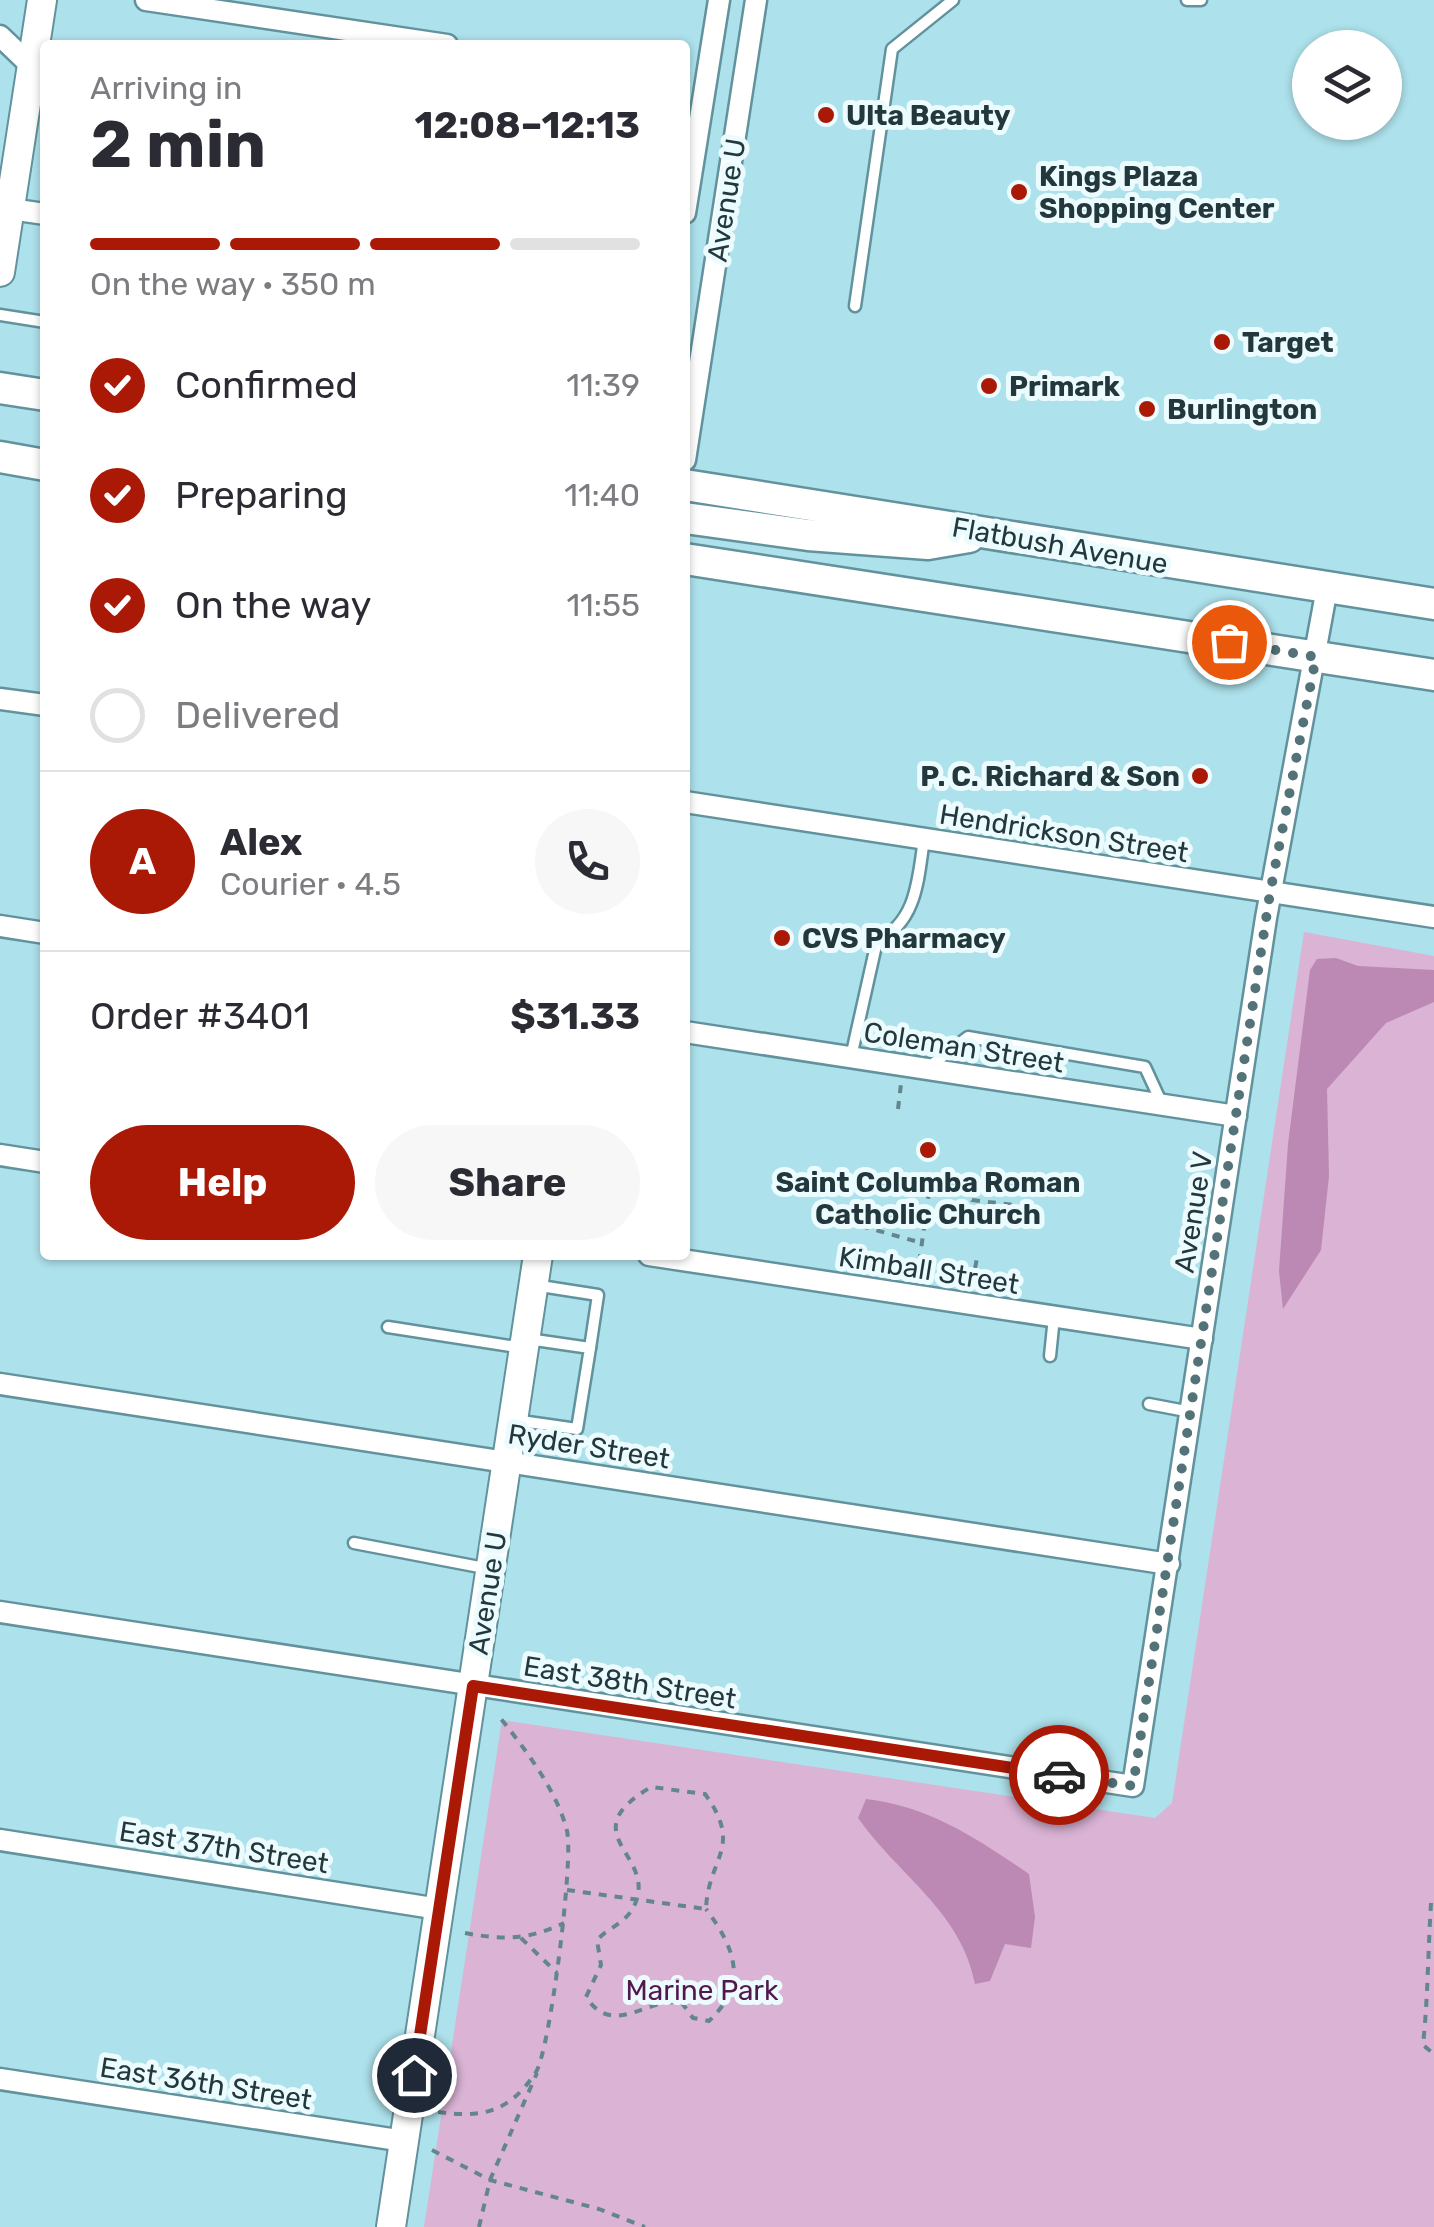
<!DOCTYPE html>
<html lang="en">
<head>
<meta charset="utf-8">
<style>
	:root { --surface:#fff; --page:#f7f7f7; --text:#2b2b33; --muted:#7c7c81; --line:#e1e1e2; --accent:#aa1906 }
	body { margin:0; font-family:Rubik,sans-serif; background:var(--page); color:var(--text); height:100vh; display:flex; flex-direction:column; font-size:38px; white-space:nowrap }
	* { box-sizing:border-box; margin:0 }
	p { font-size:32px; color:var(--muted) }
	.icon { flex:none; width:55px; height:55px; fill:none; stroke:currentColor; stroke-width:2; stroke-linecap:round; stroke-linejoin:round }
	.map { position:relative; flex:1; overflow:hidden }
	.sheet { position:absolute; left:40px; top:40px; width:650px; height:1220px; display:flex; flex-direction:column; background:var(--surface); border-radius:10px; box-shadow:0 2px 8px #0004 }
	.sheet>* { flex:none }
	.controls { position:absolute; left:1292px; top:30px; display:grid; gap:20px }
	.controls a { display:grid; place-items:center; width:110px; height:110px; border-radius:50%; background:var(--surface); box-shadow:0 2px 8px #0004; font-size:50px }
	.pin { position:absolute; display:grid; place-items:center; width:85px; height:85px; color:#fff; margin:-42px; border:5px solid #fff; border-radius:50%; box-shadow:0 2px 10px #0007 }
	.courier { position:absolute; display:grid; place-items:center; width:100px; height:100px; margin:-50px; border:8px solid #aa1906; border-radius:50%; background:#fff; color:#222; box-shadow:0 2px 12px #0007 }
	.overview em { font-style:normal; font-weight:700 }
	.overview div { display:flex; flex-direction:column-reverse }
	.overview { display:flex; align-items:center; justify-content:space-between; height:170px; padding:0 50px }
	h1 { font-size:65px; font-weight:700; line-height:75px }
	.bar { display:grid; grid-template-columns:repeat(4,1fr); gap:15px 10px; align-content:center; height:120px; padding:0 50px }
	.bar i { height:12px; border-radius:8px; background:var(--line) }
	.bar .current { background:var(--accent) }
	.bar p { grid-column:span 4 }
	.line { display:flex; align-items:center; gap:25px; padding:0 50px; border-top:2px solid var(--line) }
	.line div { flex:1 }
	.round { display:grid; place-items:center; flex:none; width:105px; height:105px; border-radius:52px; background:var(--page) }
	ol { padding:0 50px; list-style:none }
	li { display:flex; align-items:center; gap:30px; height:110px }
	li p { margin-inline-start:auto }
	li .icon { padding:10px; border-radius:50%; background:var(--accent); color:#fff; stroke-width:4 }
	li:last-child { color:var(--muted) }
	li i { width:55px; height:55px; border:5px solid var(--line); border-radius:50% }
	.action { display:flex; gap:20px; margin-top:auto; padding:20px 50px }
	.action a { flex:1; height:115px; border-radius:60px; background:var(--accent); color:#fff; font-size:40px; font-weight:700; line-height:115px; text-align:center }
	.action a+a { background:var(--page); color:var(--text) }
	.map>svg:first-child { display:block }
	.green { fill:#dab3d5 }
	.forest { fill:#bb89b4 }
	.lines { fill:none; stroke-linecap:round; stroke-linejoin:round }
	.service-casing { stroke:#62939d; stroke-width:15 }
	.minor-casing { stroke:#62939d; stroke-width:25 }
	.secondary-casing { stroke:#62939d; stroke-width:32 }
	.primary-casing { stroke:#62939d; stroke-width:35 }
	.path { stroke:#63868d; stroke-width:4; stroke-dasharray:8 8; stroke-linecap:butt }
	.service { stroke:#fff; stroke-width:10 }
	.minor { stroke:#fff; stroke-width:20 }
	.secondary { stroke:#fff; stroke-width:28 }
	.primary { stroke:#fff; stroke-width:30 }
	.done { stroke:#537379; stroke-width:10; stroke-dasharray:0 18 }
	.route { stroke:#aa1906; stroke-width:12 }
	.poi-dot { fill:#aa1906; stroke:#ebfbfe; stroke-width:4 }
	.labels { text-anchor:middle; stroke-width:10; stroke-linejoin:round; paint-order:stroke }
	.poi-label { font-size:28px; font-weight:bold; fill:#23383c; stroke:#ebfbfe; text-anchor:start }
	.street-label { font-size:28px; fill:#23383c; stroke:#ebfbfe }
	.park-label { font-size:28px; fill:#53174e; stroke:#ebfbfe }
</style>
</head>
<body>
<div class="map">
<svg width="1434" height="2227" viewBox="0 0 1434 2227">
	<rect width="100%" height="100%" fill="#ade1eb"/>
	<path class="green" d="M1304 932 1434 956V2227H424L502 1720 1155 1818 1172 1803Z"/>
	<g class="forest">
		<path d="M1336 958 1358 966 1434 970V1002L1386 1023 1327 1089 1329 1176 1321 1250 1283 1309 1279 1271 1288 1144 1310 970 1317 959Z"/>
		<path d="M866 1799C929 1806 978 1839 1029 1874L1035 1917 1031 1948 1005 1944 990 1981 975 1984C961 1911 899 1876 858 1818Z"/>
	</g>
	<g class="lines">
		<defs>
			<g id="service">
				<path d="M1187 0H1201"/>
				<path d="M855 306 892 49 953 0"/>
				<path d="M0 315 45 322"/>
				<path d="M851 1057 877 941C917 922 918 879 924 839"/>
				<path d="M930 1066 968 1037 1145 1067 1162 1104"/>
				<path d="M534 1285 598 1295 590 1348"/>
				<path d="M388 1327 523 1348"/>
				<path d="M1050 1356 1054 1317"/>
				<path d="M1149 1404 1191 1412"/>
				<path d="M514 1420 577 1429 590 1348 528 1339"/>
				<path d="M354 1543 490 1569"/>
			</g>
			<g id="minor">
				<path d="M146 0 447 45"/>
				<path d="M0 36 45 79"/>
				<path d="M10 209 45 214"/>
				<path d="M685 213 719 0"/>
				<path d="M685 460 756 0"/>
				<path d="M0 699 45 705"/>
				<path d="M685 802 1434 917"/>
				<path d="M0 926 45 933"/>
				<path d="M685 1032 1236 1116"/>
				<path d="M0 1155 45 1162"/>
				<path d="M649 1255 1202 1339"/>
				<path d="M0 1384 1169 1564"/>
				<path d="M0 1612 1133 1786 1266 918 1327 588"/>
				<path d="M0 1840 439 1909"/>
				<path d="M0 2079 404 2141"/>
			</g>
			<g id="secondary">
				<path d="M0 272 42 0"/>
				<path d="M391 2227 538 1255"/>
			</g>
			<g id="primary">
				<path d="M0 388 45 395"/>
				<path d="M0 457 45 465"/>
				<path d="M685 485 1434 604"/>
				<path d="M685 518 808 535 928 544 969 537"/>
				<path d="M685 559 1434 675"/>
			</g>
		</defs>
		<use href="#service" class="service-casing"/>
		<use href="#minor" class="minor-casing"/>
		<use href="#secondary" class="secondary-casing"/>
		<use href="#primary" class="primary-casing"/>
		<g class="path">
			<path d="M898 1109 901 1084"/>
			<path d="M930 1185 966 1190 972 1200 1039 1208"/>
			<path d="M861 1226 922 1243"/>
			<path d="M917 1278 931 1178"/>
			<path d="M972 1284 978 1253"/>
			<path d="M567 1890 706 1909C708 1857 744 1848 705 1794L651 1787C570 1835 657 1854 635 1904 626 1924 610 1926 597 1940L601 1965 586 1997C614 2039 647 1996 682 2003L693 2018 709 2021C749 1983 735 1948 706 1909"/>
			<path d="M1431 1903C1428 1950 1428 1998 1423 2045L1434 2054"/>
			<path d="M465 1933C502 1940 529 1940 564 1923"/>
			<path d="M521 1938 557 1973"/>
			<path d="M438 2112C482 2118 509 2113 536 2072 550 2050 574 1859 567 1831 557 1790 523 1746 497 1714"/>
			<path d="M432 2150 490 2180 599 2209 645 2227"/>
			<path d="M479 2227 490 2180 537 2073"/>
		</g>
		<use href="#service" class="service"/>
		<use href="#minor" class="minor"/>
		<use href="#secondary" class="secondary"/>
		<use href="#primary" class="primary"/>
	</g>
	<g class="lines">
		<path class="done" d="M1059 1775 1133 1786 1270 893 1316 657 1229 642"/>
		<path class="route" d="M414 2075 473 1686 1059 1775"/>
	</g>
	<g class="poi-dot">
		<circle cx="826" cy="115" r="10"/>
		<circle cx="1019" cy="192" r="10"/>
		<circle cx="1222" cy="342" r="10"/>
		<circle cx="989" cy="386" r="10"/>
		<circle cx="1147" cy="409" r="10"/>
		<circle cx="1200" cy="776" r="10"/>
		<circle cx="782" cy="938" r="10"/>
		<circle cx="928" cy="1150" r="10"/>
	</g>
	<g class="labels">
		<g class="poi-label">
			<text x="846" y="125">Ulta Beauty</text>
			<text x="1039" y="186">Kings Plaza<tspan x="1039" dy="32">Shopping Center</tspan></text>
			<text x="1242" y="352">Target</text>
			<text x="1009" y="396">Primark</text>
			<text x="1167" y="419">Burlington</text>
			<text x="1180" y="786" text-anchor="end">P. C. Richard &amp; Son</text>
			<text x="802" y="948">CVS Pharmacy</text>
			<text x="928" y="1192" text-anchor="middle">Saint Columba Roman<tspan x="928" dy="32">Catholic Church</tspan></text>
		</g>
		<g class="street-label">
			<text transform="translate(726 200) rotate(-81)" y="10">Avenue U</text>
			<text transform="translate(1060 545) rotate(10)" y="10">Flatbush Avenue</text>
			<text transform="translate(1064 833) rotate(9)" y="10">Hendrickson Street</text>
			<text transform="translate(964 1047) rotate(9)" y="10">Coleman Street</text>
			<text transform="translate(1193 1212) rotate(-81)" y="10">Avenue V</text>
			<text transform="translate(929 1270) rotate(9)" y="10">Kimball Street</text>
			<text transform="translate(589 1446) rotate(9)" y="10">Ryder Street</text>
			<text transform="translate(487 1593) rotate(-81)" y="10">Avenue U</text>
			<text transform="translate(630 1682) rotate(9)" y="10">East 38th Street</text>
			<text transform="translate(224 1847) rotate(9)" y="10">East 37th Street</text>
			<text transform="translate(206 2083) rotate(9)" y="10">East 36th Street</text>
		</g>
		<g class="park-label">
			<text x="702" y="2000">Marine Park</text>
		</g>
	</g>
</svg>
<div class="controls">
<a><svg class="icon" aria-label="layers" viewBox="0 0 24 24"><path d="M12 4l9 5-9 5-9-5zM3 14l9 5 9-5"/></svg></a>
</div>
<div class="pin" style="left:1229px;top:642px;background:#ea580c"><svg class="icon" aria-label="bag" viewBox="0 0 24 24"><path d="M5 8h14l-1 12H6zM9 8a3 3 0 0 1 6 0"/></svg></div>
<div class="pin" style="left:414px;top:2075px;background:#1f2937"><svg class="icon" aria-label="home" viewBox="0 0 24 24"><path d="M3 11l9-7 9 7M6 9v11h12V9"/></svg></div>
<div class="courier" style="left:1059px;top:1775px"><svg class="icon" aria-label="car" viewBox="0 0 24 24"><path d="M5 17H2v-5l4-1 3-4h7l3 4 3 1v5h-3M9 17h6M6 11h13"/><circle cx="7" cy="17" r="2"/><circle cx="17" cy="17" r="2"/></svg></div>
<section class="sheet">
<div class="overview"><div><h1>2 min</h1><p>Arriving in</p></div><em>12:08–12:13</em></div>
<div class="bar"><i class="current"></i><i class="current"></i><i class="current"></i><i></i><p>On the way · 350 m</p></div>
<ol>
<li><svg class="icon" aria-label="check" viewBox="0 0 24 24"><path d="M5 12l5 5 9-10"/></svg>Confirmed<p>11:39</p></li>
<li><svg class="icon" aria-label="check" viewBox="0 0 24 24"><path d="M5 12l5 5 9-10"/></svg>Preparing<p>11:40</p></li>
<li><svg class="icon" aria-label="check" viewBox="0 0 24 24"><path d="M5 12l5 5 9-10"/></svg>On the way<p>11:55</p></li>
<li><i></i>Delivered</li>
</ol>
<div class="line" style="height:180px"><b class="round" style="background:var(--accent);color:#fff">A</b><div><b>Alex</b><p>Courier · 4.5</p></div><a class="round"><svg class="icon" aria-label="phone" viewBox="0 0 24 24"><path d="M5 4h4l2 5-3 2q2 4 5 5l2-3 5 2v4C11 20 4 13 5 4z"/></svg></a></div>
<div class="line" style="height:130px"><div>Order #3401</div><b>$31.33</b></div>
<div class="action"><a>Help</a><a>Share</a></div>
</section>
</div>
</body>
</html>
